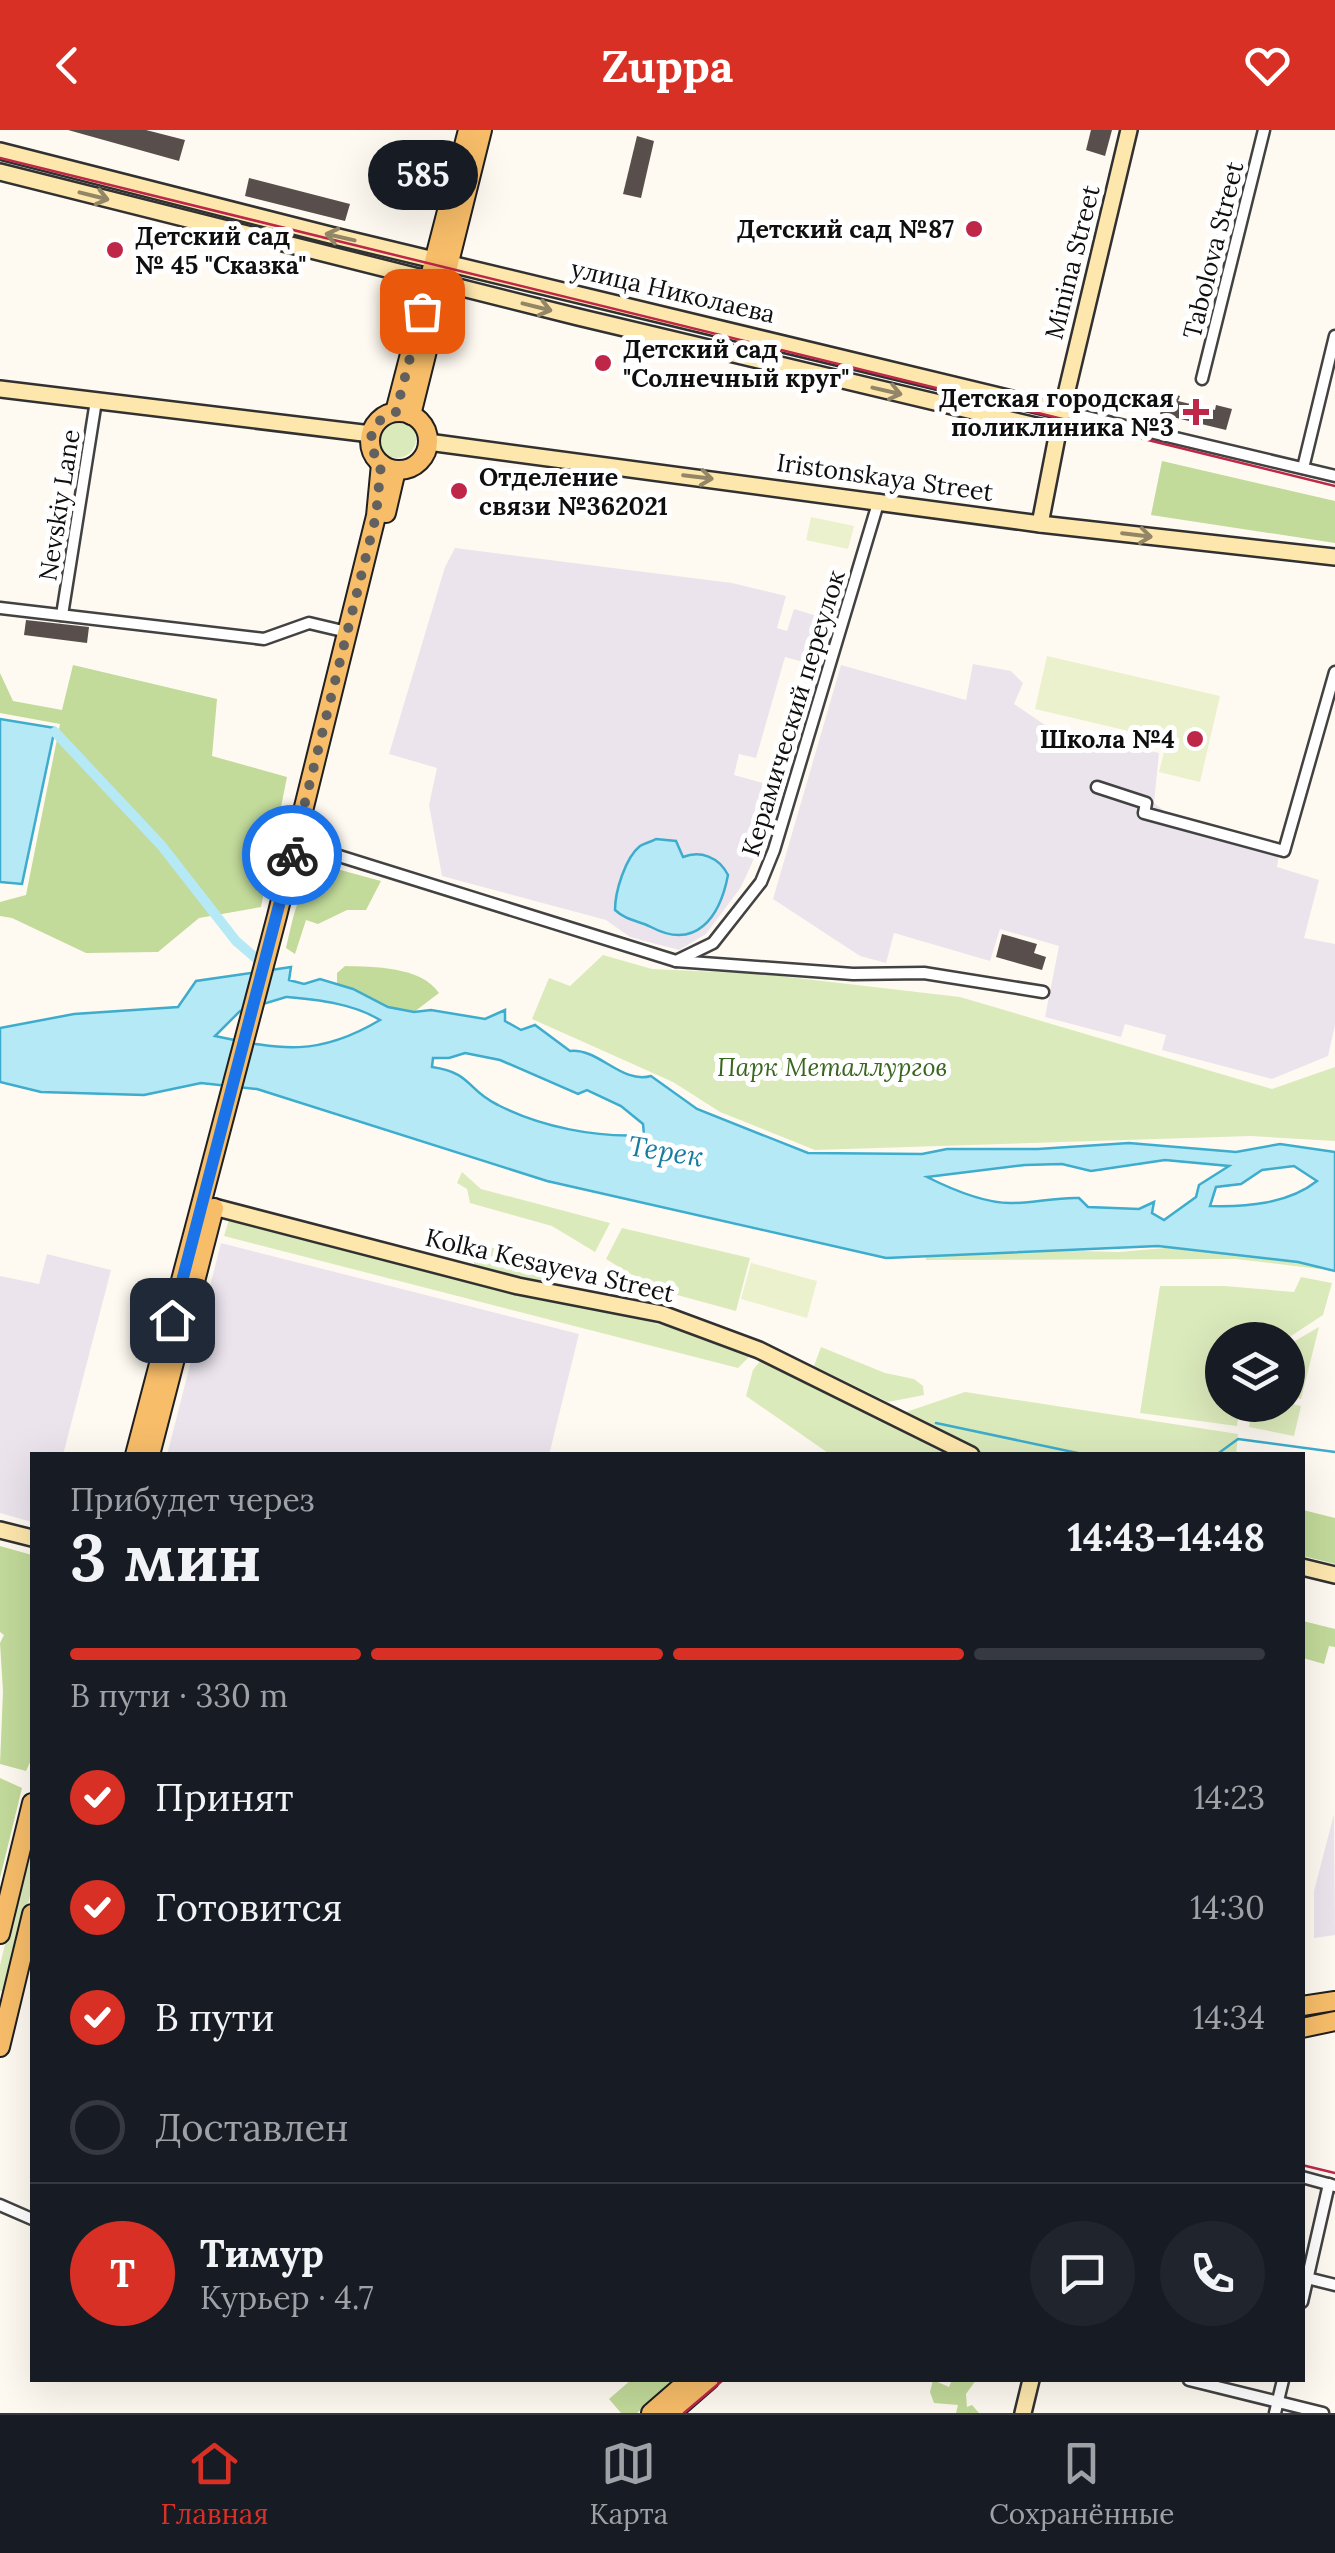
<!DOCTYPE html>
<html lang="ru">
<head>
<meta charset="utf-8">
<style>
	:root { --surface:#171b24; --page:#20242c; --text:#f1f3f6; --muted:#9ea1a6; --line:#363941; --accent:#d93025 }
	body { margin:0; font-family:Lora,serif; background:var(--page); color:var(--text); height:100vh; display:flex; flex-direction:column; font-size:38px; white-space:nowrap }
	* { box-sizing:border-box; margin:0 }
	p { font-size:32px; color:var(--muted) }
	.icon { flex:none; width:55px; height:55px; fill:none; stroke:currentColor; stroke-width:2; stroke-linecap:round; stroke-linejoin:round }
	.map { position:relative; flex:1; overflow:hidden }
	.side { position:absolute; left:30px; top:1322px; width:1275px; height:930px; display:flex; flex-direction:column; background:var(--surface); border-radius:0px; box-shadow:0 10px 40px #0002 }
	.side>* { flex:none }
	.controls { position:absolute; left:1205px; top:1192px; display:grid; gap:20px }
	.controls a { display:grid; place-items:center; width:100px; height:100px; border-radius:50%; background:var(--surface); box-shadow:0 10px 40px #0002; font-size:50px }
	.pin { position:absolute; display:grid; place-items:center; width:85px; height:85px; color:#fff; margin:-42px; border-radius:20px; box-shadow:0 5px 15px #0006 }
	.courier { position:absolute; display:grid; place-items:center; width:100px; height:100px; margin:-50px; border:8px solid #1a73e8; border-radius:50%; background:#fff; color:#222; box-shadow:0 2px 12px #0007 }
	.bubble { position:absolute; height:70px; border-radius:35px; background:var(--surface); box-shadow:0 10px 40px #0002; font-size:32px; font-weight:800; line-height:70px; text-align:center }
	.headline em { font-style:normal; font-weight:800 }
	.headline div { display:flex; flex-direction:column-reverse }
	.headline { display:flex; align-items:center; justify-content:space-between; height:170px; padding:0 40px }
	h1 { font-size:65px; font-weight:800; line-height:75px }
	.bar { display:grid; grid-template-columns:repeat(4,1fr); gap:15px 10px; align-content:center; height:120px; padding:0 40px }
	.bar i { height:12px; border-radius:8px; background:var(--line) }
	.bar .selected { background:var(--accent) }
	.bar p { grid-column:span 4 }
	.line { display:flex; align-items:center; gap:25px; padding:0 40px; border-top:2px solid var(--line) }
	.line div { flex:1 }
	.round { display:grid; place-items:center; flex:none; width:105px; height:105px; border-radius:52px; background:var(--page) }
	ol { padding:0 40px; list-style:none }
	li { display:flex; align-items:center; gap:30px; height:110px }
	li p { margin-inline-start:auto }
	li .icon { padding:10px; border-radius:50%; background:var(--accent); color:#fff; stroke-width:4 }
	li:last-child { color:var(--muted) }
	li i { width:55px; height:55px; border:5px solid var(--line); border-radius:50% }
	header { display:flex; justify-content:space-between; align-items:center; height:130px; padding:0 40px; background:var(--accent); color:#fff; font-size:45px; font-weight:800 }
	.menu { display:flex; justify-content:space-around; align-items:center; height:140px; border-top:2px solid var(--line); background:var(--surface); font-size:28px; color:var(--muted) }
	.menu a { display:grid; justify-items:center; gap:5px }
	.menu .selected { color:var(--accent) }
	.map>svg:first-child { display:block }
	.industrial { fill:#ebe4ed }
	.green { fill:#dbeabb }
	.forest { fill:#c2da9a }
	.pitch { fill:#eaf1cc }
	.water { fill:#b6e9f6; stroke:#3daccd; stroke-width:2.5; fill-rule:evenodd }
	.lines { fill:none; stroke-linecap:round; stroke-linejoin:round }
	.stream { stroke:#3daccd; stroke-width:2.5 }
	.canal { stroke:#b6e9f6; stroke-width:10 }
	.building { fill:#584e4b }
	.street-casing { stroke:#424242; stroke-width:15 }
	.secondary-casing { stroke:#313131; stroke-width:20 }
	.primary-casing { stroke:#202020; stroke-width:22 }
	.street { stroke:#fff; stroke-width:10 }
	.secondary { stroke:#fee7ad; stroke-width:15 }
	.primary { stroke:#f7bd69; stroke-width:18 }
	.tram { stroke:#bf2748; stroke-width:2.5 }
	.oneway { stroke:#928666 }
	.done { stroke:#63615e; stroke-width:10; stroke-dasharray:0 18 }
	.route { stroke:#1a73e8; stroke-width:12 }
	.poi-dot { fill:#bf2748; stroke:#fff; stroke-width:4 }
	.labels { text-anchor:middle; stroke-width:10; stroke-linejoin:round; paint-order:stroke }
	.poi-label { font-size:25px; font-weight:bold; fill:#0f0f0f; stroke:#fff; text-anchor:end }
	.street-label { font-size:25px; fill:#0f0f0f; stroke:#fff }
	.park-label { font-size:25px; font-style:italic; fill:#3a671f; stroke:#fff }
	.water-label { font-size:28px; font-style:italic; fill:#187ca1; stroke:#fff }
</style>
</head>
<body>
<header><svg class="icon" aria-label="back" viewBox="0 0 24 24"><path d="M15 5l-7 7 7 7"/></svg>Zuppa<svg class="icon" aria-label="heart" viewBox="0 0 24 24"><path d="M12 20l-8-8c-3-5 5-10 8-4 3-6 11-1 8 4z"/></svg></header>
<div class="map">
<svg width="1335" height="2283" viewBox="0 0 1335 2283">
	<rect width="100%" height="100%" fill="#fffaf1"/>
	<g class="industrial">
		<path d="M455 418 732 453 786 466 777 498 787 501 794 479 820 487 807 533 785 527 756 628 739 624 734 645 763 653 748 704 763 709 741 757 706 804 679 820 630 807 606 790 442 746 429 675 437 638 389 624 445 437Z"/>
		<path d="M973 534 1011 541 1023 553 1014 574 1045 595 1159 623 1154 673 1170 685 1171 693 1279 725 1277 737 1319 750 1304 808 1335 814V895L1328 926 1272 949 1162 920 1166 905 1125 894 1121 907 1045 887 1059 816 1000 799 990 831 894 803 886 833 860 826 773 769 841 535 966 570Z"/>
		<path d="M221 1113 579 1204 549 1325H167Z"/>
		<path d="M47 1124 111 1140 63 1325H32V1392L0 1383V1146L39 1154Z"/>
		<path d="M1334 1684 1335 1805 1314 1808V1761Z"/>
	</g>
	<g class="green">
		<circle cx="397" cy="309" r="19"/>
		<path d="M603 825 652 839 762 844 960 867 1272 959 1335 937V1011L1251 1006 815 1020 720 982 673 952 532 889 549 848 570 856Z"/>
		<path d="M462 1042 481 1059 610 1093 595 1122 552 1096 470 1073 467 1059 457 1053Z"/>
		<path d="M230 1086 757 1219 738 1238 224 1106Z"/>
		<path d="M622 1098 750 1128 736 1181 655 1159 606 1129Z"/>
		<path d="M484 1116 561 1132 564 1139 560 1148C533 1157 501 1144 475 1138L473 1126Z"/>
		<path d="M1188 1116 1321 1128 1319 1139 1236 1129 926 1130 925 1123 933 1117 1119 1122Z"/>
		<path d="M1301 1147 1332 1153 1323 1185 1285 1210H1222V1275H1240L1237 1296 1140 1283 1160 1156H1224L1294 1162Z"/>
		<path d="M1319 1197 1301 1269 1288 1266V1215Z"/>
		<path d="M821 1217 885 1243 914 1249 923 1256 924 1265 888 1272 814 1236Z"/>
		<path d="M765 1225 960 1325H831L746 1266 753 1240Z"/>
		<path d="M965 1262 1238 1304 1236 1325H977L903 1283Z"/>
		<path d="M1288 1273 1301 1276 1294 1306 1249 1297 1253 1275Z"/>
		<path d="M32 1702V1757L7 1862 0 1861V1835Z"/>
	</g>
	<g class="forest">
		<path d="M1162 331 1335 371V413L1151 385Z"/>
		<path d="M73 535 217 569 212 626 287 647 261 777 199 788 158 822 86 823 12 788 0 786V772L26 765 60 594 0 583V543L13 571 62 580Z"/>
		<path d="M322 735 381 751 366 780H347L318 794 306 790 295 824 286 818C294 785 297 759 322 735Z"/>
		<path d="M345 836C373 837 421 836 439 863L414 882 388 877 337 854V843Z"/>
		<path d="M1303 1380 1335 1388V1434L1303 1426Z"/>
		<path d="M0 1416 32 1425V1628L26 1641 0 1634 3 1561 0 1513 4 1505 0 1502Z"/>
		<path d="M1303 1491 1335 1499V1517L1329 1516 1324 1534 1303 1528Z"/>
		<path d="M0 1648 22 1658 0 1748Z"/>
		<path d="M631 2250H676L637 2283H621L609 2269Z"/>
		<path d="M933 2250 949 2257 952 2250H976L966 2264 967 2277 972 2275 979 2283H956L958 2275 934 2273 930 2262Z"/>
	</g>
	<g class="pitch">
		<path d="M811 387 854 396 848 419 806 410Z"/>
		<path d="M1047 526 1220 566 1200 652 1159 642 1167 610 1035 579Z"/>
		<path d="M751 1133 817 1151 807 1188 741 1169Z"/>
	</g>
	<g class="water">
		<path d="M0 589 55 598 22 754 0 752Z"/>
		<path d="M656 709 676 711 683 727C700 720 719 727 728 745 720 787 696 821 651 797 637 790 627 791 615 780 615 762 625 728 640 716 645 713 651 712 656 709Z"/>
		<path d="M291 837 289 850 304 854 320 849 353 859 388 877 414 882 431 880 485 889 505 880V891L521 900 535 895 570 921C599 918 621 954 651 946L697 979 808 1023 922 1024 947 1019H1038L1129 1013 1236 1022 1280 1014 1335 1022V1141L1298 1132 1158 1116 886 1128 547 1051 257 959 201 953 144 965 41 962 0 952V898L74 884 178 877 196 851ZM286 867C318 870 352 873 380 890 318 927 281 920 215 906L240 881ZM465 923 500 930 578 964 587 960 621 976 643 994 644 1005C597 1008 541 997 498 975 466 960 473 943 432 937L433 928H449ZM1165 1030 1229 1036 1199 1055 1196 1067 1164 1090 1152 1083 1154 1072 1139 1079 1088 1077 1079 1068C1056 1067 1035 1073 1013 1073 986 1074 951 1059 927 1047L1025 1035 1062 1034 1091 1041ZM1294 1036 1317 1051C1288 1074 1246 1077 1210 1076L1216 1057 1241 1054 1262 1040Z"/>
	</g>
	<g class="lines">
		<g class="stream">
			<path d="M936 1293 1087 1325"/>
			<path d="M1216 1325 1238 1309 1335 1322"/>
		</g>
		<path class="canal" d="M55 602 161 715 236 811 265 836"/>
	</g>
	<g class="building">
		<path d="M68 0H146L185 10 179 31Z"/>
		<path d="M1091 0H1112L1105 26 1086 20Z"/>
		<path d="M637 6 654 11 641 68 623 64Z"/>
		<path d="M249 48 350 74 345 91 245 66Z"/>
		<path d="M1166 262 1180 266 1178 271 1215 280 1216 275 1232 279 1226 300 1160 284Z"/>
		<path d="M26 490 89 497 87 513 24 505Z"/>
		<path d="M1002 804 1037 814 1034 823 1046 827 1042 840 996 827Z"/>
	</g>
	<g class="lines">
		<defs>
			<g id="street">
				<path d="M1202 249 1264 0"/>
				<path d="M1062 281 1335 346"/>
				<path d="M1303 338 1335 206"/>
				<path d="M0 478 264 509 309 493 347 502"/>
				<path d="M62 485 96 271"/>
				<path d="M1097 657 1146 673 1144 683 1284 721 1335 542"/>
				<path d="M304 720 323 721 676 831 713 813 761 752 774 720 879 370"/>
				<path d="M676 831 853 844 924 843 1043 862"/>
				<path d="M1302 2047 1335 2056"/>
				<path d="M0 2075 32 2089"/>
				<path d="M1303 2147 1335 2155"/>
				<path d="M1302 2172 1329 2054"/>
				<path d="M1189 2250 1323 2283"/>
				<path d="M1275 2283 1283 2250"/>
			</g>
			<g id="secondary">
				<path d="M0 21 330 105 1062 281"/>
				<path d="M0 42 578 187 1057 301"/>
				<path d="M0 259 371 304"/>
				<path d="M428 312 1040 394 1335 427"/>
				<path d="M1040 394 1062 281 1129 0"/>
				<path d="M214 1077 518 1156 662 1184 759 1220 971 1325"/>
				<path d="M0 1400 32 1408"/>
				<path d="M1302 1437 1335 1445"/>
				<path d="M1023 2283 1031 2250"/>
			</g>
			<g id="primary">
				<path d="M395 282 468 0"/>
				<circle cx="399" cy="311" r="29"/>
				<path d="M411 285 482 0"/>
				<path d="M386 383 396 340"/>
				<path d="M135 1325 277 786 376 386 381 334"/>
				<path d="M150 1325 214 1078"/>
				<path d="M0 1804 32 1673"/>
				<path d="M1302 1876 1335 1871"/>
				<path d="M1302 1898 1335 1891"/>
				<path d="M0 1917 32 1784"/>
				<path d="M651 2283 689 2250"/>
				<path d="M671 2283 709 2250"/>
			</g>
		</defs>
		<use href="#street" class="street-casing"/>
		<use href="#secondary" class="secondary-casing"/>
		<use href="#primary" class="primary-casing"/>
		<use href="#street" class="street"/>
		<use href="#secondary" class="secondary"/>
		<use href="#primary" class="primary"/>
		<g class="tram">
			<path d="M0 28 1335 356"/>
			<path d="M1302 2035 1335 2043"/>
			<path d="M684 2283 723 2250"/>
		</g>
	</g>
	<defs><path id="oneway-shaft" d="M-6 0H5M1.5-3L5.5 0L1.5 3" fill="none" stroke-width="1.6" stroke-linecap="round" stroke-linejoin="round" transform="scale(2.5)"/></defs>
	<g class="oneway">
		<use href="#oneway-shaft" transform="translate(94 66) rotate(14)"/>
		<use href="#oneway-shaft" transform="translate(340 107) rotate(-167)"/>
		<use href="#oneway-shaft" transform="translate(537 177) rotate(14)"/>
		<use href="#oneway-shaft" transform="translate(887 261) rotate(13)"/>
		<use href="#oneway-shaft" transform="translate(698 347) rotate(7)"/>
		<use href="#oneway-shaft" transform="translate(1137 405) rotate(7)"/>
	</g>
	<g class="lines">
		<path class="done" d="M292 725 376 386 381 334C364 314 369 290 396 282L422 181"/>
		<path class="route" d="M172 1190 292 725"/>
	</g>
	<g class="poi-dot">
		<circle cx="974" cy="99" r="10"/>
		<circle cx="115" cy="120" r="10"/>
		<circle cx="603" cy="233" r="10"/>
		<path d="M1191 267h10v10h10v10h-10v10h-10v-10h-10v-10h10z"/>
		<circle cx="459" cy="361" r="10"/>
		<circle cx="1195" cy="609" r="10"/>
	</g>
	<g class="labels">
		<g class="poi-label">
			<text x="954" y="108">Детский сад №87</text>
			<text x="135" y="115" text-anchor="start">Детский сад<tspan x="135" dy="29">№ 45 "Сказка"</tspan></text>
			<text x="623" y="228" text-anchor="start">Детский сад<tspan x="623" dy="29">"Солнечный круг"</tspan></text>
			<text x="1174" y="277">Детская городская<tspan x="1174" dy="29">поликлиника №3</tspan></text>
			<text x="479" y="356" text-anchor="start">Отделение<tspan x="479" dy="29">связи №362021</tspan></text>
			<text x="1175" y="618">Школа №4</text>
		</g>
		<g class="street-label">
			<text transform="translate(1213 120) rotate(-76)" y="9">Tabolova Street</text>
			<text transform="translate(1072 132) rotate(-76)" y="9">Minina Street</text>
			<text transform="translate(673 161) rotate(13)" y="9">улица Николаева</text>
			<text transform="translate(885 347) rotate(8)" y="9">Iristonskaya Street</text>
			<text transform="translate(59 375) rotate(-81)" y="9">Nevskiy Lane</text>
			<text transform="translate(793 583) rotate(-73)" y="9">Керамический переулок</text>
			<text transform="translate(550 1135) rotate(13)" y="9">Kolka Kesayeva Street</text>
		</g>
		<g class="park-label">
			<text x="832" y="946">Парк Металлургов</text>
		</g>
		<g class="water-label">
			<text transform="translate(666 1021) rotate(9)" y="10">Терек</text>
		</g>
	</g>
</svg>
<div class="controls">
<a><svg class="icon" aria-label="layers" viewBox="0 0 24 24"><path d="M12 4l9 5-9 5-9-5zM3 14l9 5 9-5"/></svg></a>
</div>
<div class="pin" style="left:422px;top:181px;background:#ea580c"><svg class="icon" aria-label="bag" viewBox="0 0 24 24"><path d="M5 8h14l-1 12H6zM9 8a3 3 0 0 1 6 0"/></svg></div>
<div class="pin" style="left:172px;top:1190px;background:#1f2937"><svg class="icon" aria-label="home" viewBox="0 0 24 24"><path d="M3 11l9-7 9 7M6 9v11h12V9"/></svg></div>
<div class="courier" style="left:292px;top:725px"><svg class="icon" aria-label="bike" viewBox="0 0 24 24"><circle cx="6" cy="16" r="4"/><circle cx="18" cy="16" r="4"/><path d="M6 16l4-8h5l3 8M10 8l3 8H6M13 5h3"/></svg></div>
<div class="bubble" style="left:368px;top:10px;width:110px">585</div>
<section class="side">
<div class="headline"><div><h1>3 мин</h1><p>Прибудет через</p></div><em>14:43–14:48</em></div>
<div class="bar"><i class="selected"></i><i class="selected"></i><i class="selected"></i><i></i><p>В пути · 330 m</p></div>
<ol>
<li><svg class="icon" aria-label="check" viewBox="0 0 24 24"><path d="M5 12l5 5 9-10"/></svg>Принят<p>14:23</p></li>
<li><svg class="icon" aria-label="check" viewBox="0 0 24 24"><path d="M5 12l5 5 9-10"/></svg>Готовится<p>14:30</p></li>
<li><svg class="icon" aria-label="check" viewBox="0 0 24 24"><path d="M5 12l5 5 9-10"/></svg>В пути<p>14:34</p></li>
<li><i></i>Доставлен</li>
</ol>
<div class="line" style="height:180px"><b class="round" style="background:var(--accent);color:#fff">Т</b><div><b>Тимур</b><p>Курьер · 4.7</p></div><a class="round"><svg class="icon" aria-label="chat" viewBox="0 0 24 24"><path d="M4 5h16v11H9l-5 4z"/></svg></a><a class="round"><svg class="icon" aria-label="phone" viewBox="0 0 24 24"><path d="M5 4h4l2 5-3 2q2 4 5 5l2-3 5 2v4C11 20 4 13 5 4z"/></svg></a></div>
</section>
</div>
<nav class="menu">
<a class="selected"><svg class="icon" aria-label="home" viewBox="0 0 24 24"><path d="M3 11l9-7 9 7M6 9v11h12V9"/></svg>Главная</a>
<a><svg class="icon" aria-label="map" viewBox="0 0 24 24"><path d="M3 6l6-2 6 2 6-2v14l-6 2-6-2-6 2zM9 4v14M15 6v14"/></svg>Карта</a>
<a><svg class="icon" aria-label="saved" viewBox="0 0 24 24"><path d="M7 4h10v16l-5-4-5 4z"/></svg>Сохранённые</a>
</nav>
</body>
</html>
